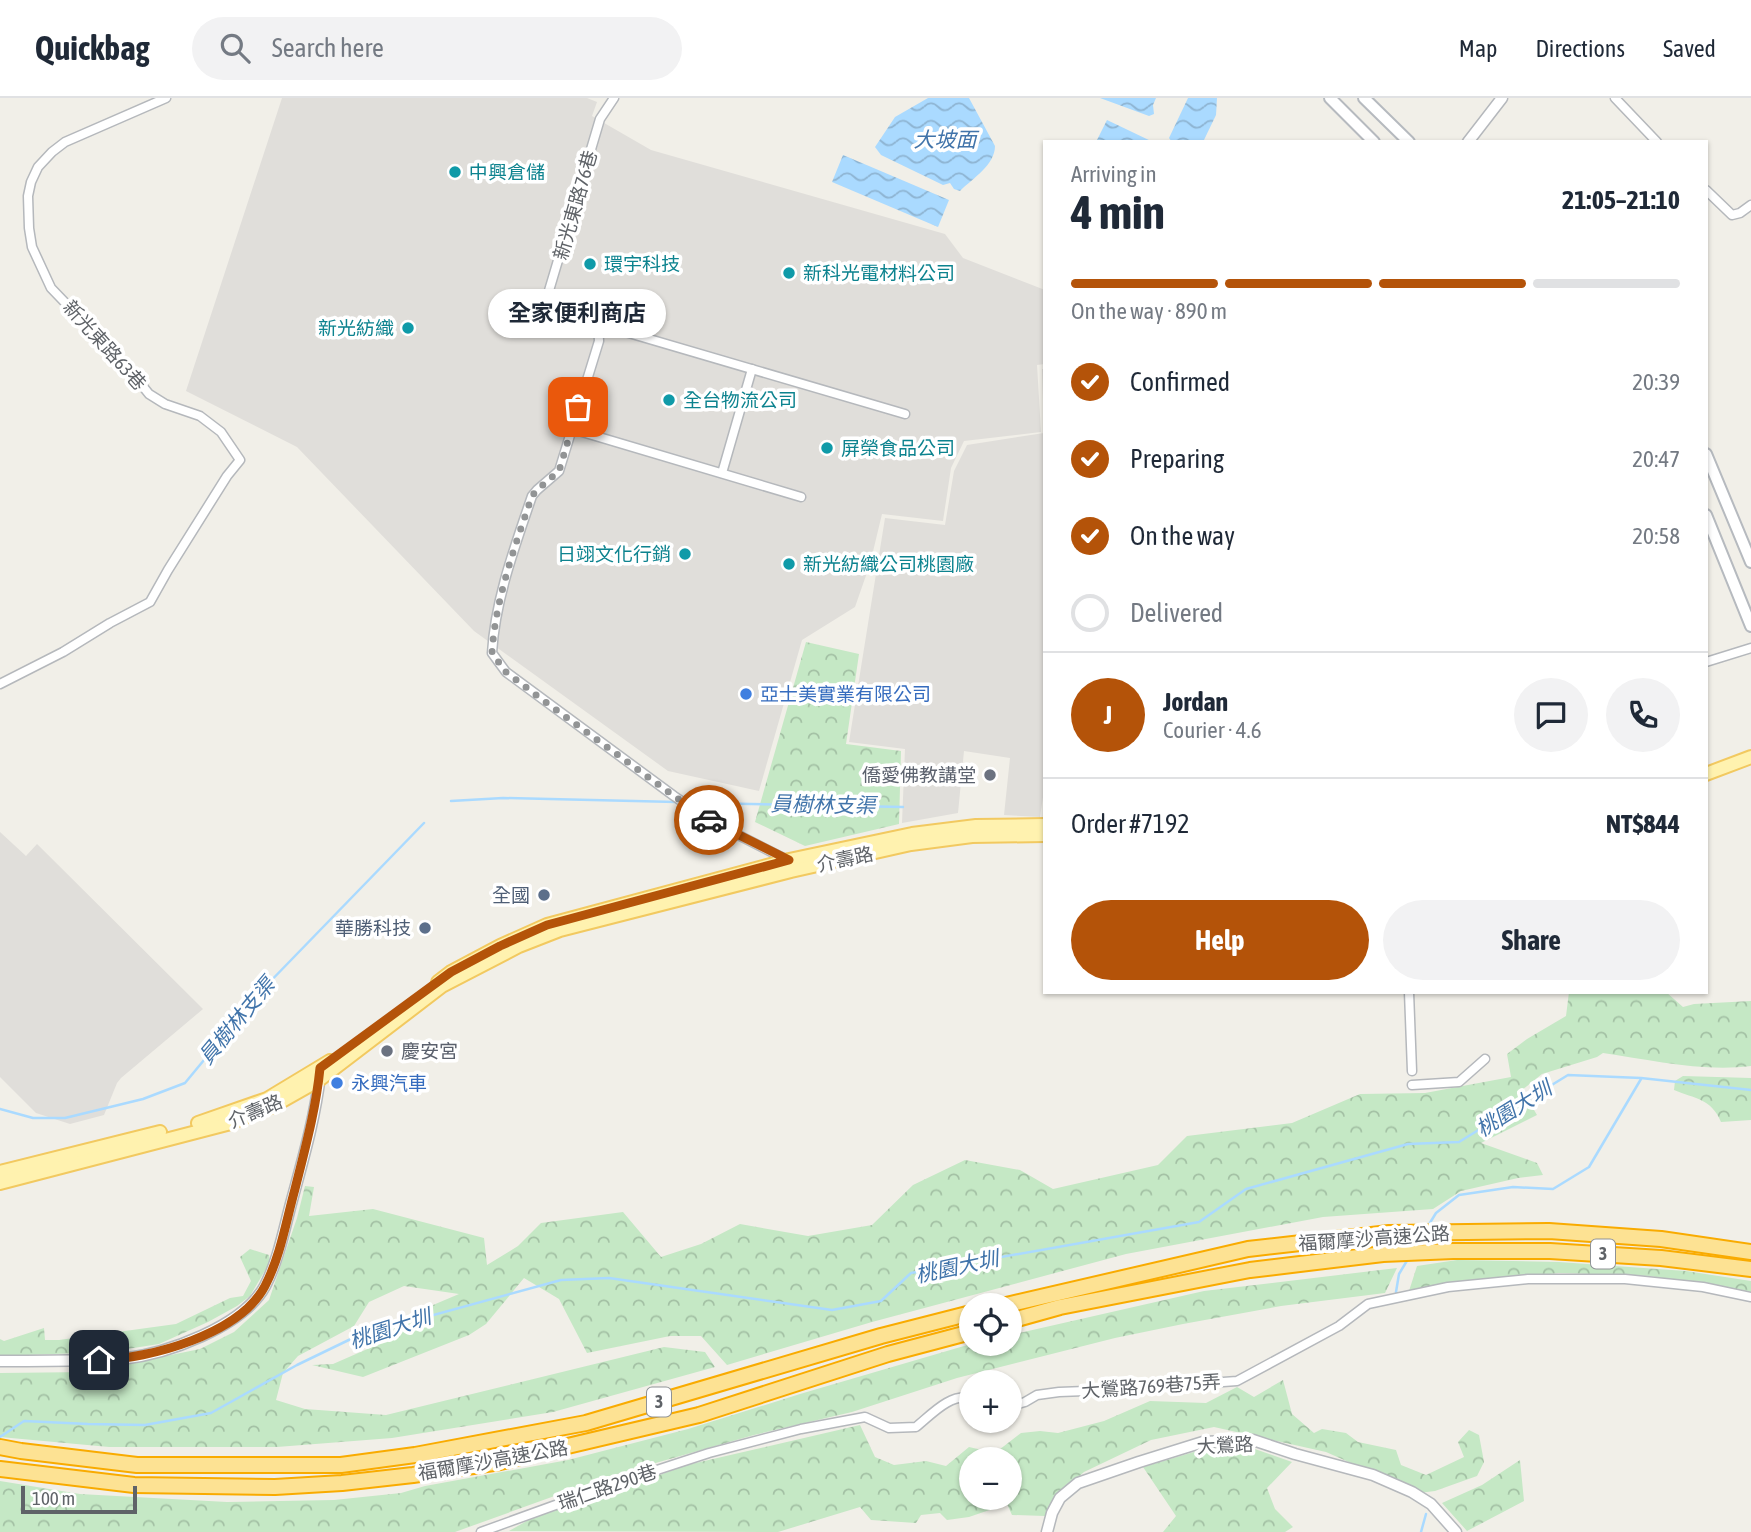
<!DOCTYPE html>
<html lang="en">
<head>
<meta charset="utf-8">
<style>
	:root { --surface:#fff; --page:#f2f2f3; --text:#1f2937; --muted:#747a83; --line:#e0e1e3; --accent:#b45309 }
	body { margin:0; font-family:"Asap Condensed","Noto Sans TC",sans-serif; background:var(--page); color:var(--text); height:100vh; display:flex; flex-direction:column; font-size:26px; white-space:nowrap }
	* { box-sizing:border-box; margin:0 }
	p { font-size:23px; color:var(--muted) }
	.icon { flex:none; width:38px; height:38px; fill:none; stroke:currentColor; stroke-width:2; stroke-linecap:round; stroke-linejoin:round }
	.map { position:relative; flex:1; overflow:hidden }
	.details { position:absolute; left:1043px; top:42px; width:665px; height:854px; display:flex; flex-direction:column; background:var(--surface); border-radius:0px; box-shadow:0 2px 5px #0004 }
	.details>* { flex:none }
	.controls { position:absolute; left:959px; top:1195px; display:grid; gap:14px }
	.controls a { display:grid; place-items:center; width:63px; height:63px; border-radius:50%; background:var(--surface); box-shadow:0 2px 5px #0004; font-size:35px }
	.scale { position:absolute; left:21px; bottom:18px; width:116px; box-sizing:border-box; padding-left:7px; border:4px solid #5f6368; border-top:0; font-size:19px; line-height:24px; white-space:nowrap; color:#5f6368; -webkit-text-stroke:5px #fff; paint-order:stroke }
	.pin { position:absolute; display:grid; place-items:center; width:60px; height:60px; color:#fff; margin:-30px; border-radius:14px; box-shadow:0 4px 10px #0006 }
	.courier { position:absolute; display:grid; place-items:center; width:70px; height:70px; margin:-35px; border:5px solid #b45309; border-radius:50%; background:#fff; color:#222; box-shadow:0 2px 9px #0007 }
	.bubble { position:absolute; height:49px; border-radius:24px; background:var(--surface); box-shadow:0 2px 5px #0004; font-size:23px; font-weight:700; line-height:49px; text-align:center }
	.overview em { font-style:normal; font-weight:700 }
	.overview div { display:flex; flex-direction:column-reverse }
	.overview { display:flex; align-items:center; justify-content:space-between; height:119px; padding:0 28px }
	h1 { font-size:46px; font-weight:700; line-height:52px }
	.bar { display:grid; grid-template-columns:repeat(4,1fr); gap:10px 7px; align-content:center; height:84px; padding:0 28px }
	.bar i { height:9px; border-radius:5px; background:var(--line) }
	.bar .selected { background:var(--accent) }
	.bar p { grid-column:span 4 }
	.line { display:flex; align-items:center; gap:18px; padding:0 28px; border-top:2px solid var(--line) }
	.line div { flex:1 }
	.round { display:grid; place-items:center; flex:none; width:74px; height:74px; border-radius:37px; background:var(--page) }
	ol { padding:0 28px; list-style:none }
	li { display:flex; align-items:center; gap:21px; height:77px }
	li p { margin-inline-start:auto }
	li .icon { padding:7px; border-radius:50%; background:var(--accent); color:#fff; stroke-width:4 }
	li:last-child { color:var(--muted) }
	li i { width:38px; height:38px; border:4px solid var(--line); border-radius:50% }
	.button { display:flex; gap:14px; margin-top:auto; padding:14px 28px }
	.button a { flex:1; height:80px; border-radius:42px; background:var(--accent); color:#fff; font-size:28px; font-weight:700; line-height:80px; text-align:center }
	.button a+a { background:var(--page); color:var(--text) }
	header { display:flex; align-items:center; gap:42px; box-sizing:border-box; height:98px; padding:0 35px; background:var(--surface); border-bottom:2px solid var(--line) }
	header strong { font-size:33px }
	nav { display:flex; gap:38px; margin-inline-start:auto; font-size:24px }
	.search { width:490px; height:63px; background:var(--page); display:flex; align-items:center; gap:18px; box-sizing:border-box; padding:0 24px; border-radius:38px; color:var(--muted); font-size:26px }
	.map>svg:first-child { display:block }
	.industrial { fill:#e0deda }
	.forest { fill:url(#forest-crowns); fill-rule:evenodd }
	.water { fill:url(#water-waves) }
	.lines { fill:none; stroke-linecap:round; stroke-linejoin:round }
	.stream { stroke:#aadaff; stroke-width:2.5 }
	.minor-casing { stroke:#b5b8bc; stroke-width:11 }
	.tertiary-casing { stroke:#b5b8bc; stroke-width:13 }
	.secondary-casing { stroke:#b6babf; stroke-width:14 }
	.primary-casing { stroke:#f2c960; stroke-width:16 }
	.motorway-casing { stroke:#f9ab00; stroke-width:18 }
	.minor { stroke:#fff; stroke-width:8 }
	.tertiary { stroke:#fff; stroke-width:10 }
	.secondary { stroke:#fff; stroke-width:10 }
	.primary { stroke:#fff2af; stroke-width:12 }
	.motorway { stroke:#fde293; stroke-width:14 }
	.done { stroke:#929495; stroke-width:7; stroke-dasharray:0 12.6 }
	.route { stroke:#b45309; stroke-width:9 }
	.culture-dot { fill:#0f9aa8; stroke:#fff; stroke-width:2.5 }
	.shop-dot { fill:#3f7fe0; stroke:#fff; stroke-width:2.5 }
	.worship-dot { fill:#6b7280; stroke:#fff; stroke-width:2.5 }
	.service-dot { fill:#5c6f8a; stroke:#fff; stroke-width:2.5 }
	.labels { text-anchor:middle; stroke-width:7; stroke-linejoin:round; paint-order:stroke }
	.shield { fill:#fff; stroke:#8f9295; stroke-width:2 }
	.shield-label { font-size:18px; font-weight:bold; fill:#5f6368 }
	.culture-label { font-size:19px; fill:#0d838f; stroke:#fff; text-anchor:start }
	.street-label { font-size:19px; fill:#5f6368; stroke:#fff }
	.shop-label { font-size:19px; fill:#366cbe; stroke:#fff; text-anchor:start }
	.worship-label { font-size:19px; fill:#5b616d; stroke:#fff; text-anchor:end }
	.service-label { font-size:19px; fill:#4e5e75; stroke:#fff; text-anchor:end }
	.water-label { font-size:21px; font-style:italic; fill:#4174aa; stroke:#fff }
</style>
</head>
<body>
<header>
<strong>Quickbag</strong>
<div class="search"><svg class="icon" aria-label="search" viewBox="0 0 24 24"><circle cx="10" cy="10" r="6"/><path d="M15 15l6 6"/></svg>Search here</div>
<nav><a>Map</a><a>Directions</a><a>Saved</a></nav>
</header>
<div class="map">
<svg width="1751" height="1434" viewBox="0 0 1751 1434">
	<defs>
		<pattern id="forest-crowns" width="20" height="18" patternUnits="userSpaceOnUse" patternTransform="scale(1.75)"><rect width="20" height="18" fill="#c5e8c5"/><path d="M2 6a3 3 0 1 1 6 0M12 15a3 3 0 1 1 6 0" fill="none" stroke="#a3c0a4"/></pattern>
		<pattern id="water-waves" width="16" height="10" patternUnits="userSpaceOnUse" patternTransform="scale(1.75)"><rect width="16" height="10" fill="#aadaff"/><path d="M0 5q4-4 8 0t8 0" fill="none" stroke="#8eb4d2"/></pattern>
	</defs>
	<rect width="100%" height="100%" fill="#f1efe8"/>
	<g class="industrial">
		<path d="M282 0H587L597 4 592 18 651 52 945 136 963 160 1045 192V266L1037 267 1041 334 964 343 951 370 943 423 882 416 870 466 855 509 802 542 759 693 668 673 474 533 297 349 186 293Z"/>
		<path d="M1042 271H1045V686L1040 719 1004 717 1010 660 964 653 958 715 902 725 905 651 849 644 885 420 945 427 954 373 967 347 1044 335Z"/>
		<path d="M0 734 26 758 37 746 203 911 121 980 117 985 104 1017 70 1026 36 1015 0 979Z"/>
	</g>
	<g class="forest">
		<path d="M806 544 859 556 846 646 901 653 899 726 805 748 755 724Z"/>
		<path d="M1569 894H1666L1683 909 1694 906 1751 903V968C1702 974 1651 962 1603 955L1597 959 1542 976 1522 992 1537 1017 1481 1045 1537 1065 1543 1077 1518 1080 1461 1093 1433 1111 1323 1119 1126 1156 872 1224 727 1267 701 1238H670L587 1255 559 1201 524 1180 486 1226 469 1237 363 1279 312 1267 333 1266 372 1249 379 1233 426 1210 459 1196 404 1188 369 1204 354 1228 298 1258 283 1275 276 1302 305 1311 386 1317 664 1249 705 1254 715 1269 553 1314 392 1340 277 1349H109L0 1339V1275L88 1274 200 1251 234 1234 269 1202 297 1120 305 1088 314 1089 309 1118 373 1111 484 1140 487 1167 518 1148 541 1125 623 1114 661 1159 701 1146 740 1126 808 1138 872 1127 913 1087 965 1062 1020 1072 1053 1091 1158 1067 1187 1038 1292 1025 1360 996 1425 995 1511 979 1507 956 1527 941 1566 918Z"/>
		<path d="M1683 978 1751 980V1022L1721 1024C1711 1000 1695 1001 1674 992L1675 983Z"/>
		<path d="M250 1151 269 1157 270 1164 250 1198 237 1208 208 1224 159 1246 108 1254 0 1258V1241L4 1243 44 1230 45 1242H59L176 1226 230 1200 243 1198 251 1183 240 1159Z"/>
		<path d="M1457 1162 1559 1164 1686 1173 1751 1183V1194L1650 1178 1559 1175 1409 1193 1417 1168Z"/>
		<path d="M1397 1170 1385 1195 1281 1208 1183 1226 1115 1240 957 1280 852 1314 754 1337 610 1378 455 1434H0V1383L80 1396 227 1404 334 1402 401 1395 425 1388 568 1362 688 1331 800 1296 964 1248 972 1246H1010V1237L1204 1193Z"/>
		<path d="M1283 1282 1292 1316 1314 1335 1322 1331 1346 1335 1358 1344 1396 1352 1401 1367 1426 1377 1464 1359 1458 1344 1469 1332 1479 1337 1484 1364 1477 1378 1435 1393 1419 1395 1326 1354 1214 1329 1151 1342 1084 1374 1058 1396 1045 1418 1012 1417 1007 1406 969 1419 947 1422 940 1415 921 1417 916 1425 871 1422 860 1409 778 1434 509 1433 532 1420 610 1395 687 1367 860 1327 875 1359 894 1367 926 1363 946 1368 969 1349 995 1355 1021 1335 1040 1333 1058 1335 1104 1323 1150 1303 1206 1305 1237 1289 1254 1299ZM971 1362H1010V1400H971Z"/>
		<path d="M1252 1350 1292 1364 1267 1390 1275 1411 1293 1429 1285 1434H1163L1176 1418 1143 1369 1204 1351Z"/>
		<path d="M1520 1362 1524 1403 1467 1433 1442 1405 1482 1387Z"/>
	</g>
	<g class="water">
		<path d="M928 0H969L995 48C995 67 973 80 960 93L954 91 950 85 943 87 881 57 875 49 895 19Z"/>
		<path d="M1100 0H1156L1153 7 1154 16 1149 18Z"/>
		<path d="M1188 0H1217L1216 17 1203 44H1172L1169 40Z"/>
		<path d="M1107 22 1153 44H1096Z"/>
		<path d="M843 57 949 102 938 129 832 84Z"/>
	</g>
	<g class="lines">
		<g class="stream">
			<path d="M451 703 503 700 676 704"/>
			<path d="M700 705 903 709"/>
			<path d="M0 1011 33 1020H65L143 1001 185 985 261 893 424 725"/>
			<path d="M1428 1128 1436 1115 1459 1097 1513 1089 1553 1091 1589 1069 1641 981"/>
			<path d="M1396 1194 1399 1176 1408 1161"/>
			<path d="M0 1339 24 1323 88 1326 145 1327 211 1315 297 1267 357 1238 561 1182 609 1180 832 1212 881 1203 911 1175 1199 1124 1246 1091 1408 1046 1459 1044 1568 977 1641 980 1751 992"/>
			<path d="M1421 1434 1426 1416"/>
		</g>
		<defs>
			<g id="minor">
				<path d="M614 0 600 21 548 196 550 203C565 212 583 216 598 226L599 243 559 373 537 392 532 398C515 448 495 502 492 555L506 574 674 698 707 721 789 763"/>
				<path d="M1615 0 1657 44"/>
				<path d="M1706 92 1732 117 1740 115 1751 107"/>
				<path d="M598 226 905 316"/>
				<path d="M572 331 801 399"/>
				<path d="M722 375 752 271"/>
				<path d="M1706 564 1751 550"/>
				<path d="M0 586 63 554 110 525 150 504 168 472 227 378 240 362 221 334 200 318 165 306 149 296 128 270 51 190 32 149 29 130 28 98 31 84 38 69 52 54 65 44 166 0"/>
				<path d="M1409 894 1412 973"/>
				<path d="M1412 987 1459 984 1485 961"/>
				<path d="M1010 1304 1018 1306 1025 1304 1037 1297 1059 1294 1112 1292 1237 1283 1339 1228 1368 1206 1448 1189 1528 1181H1625L1703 1189 1751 1199"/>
				<path d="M481 1434 608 1388 709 1355 801 1331 865 1319 889 1330 916 1329C931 1317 950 1295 971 1300"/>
			</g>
			<g id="tertiary">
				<path d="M1468 44 1502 0"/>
				<path d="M0 1263C28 1263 57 1263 85 1262 97 1262 110 1263 122 1261 166 1256 243 1229 265 1188 279 1161 284 1131 292 1102 303 1061 315 1020 320 977"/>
				<path d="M1047 1434 1052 1415 1060 1400 1078 1385 1139 1364 1203 1344 1253 1342 1295 1356 1373 1377 1412 1394 1431 1406 1456 1434"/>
			</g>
			<g id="secondary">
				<path d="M1330 0 1374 44"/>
				<path d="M1364 0 1409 44"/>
				<path d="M1706 356 1751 464"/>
				<path d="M1706 417 1751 528"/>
			</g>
			<g id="primary">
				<path d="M1706 676 1751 659"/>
				<path d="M438 884 451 874 500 848 547 827 789 762 912 736 976 728 1045 727"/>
				<path d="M198 1025 267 1001 330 963"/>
				<path d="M0 1074 160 1034"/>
				<path d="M0 1085 227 1026 273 1008 319 982 442 888 519 848 560 832 791 773 911 746 972 738 1045 737"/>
			</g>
			<g id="motorway">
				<path d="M1002 1208 1248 1151 1389 1135 1549 1133 1661 1141 1751 1154"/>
				<path d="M1010 1223 1060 1209 1250 1172 1383 1156 1453 1153H1550L1661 1160 1751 1171"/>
				<path d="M0 1349 21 1353 137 1367H341L415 1357 586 1325 881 1238 971 1215"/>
				<path d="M0 1371 134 1387 275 1389 342 1385 413 1377 500 1364 699 1317 888 1256 971 1234"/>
			</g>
		</defs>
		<use href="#minor" class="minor-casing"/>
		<use href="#tertiary" class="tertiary-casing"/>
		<use href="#secondary" class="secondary-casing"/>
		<use href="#primary" class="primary-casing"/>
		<use href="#motorway" class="motorway-casing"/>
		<use href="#minor" class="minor"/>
		<use href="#tertiary" class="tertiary"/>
		<use href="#secondary" class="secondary"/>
		<use href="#primary" class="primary"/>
		<use href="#motorway" class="motorway"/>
	</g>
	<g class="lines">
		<path class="done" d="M578 309 559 373 537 392 532 398C515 448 495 502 492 555L506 574 540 600 674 698 709 722"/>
		<path class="route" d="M99 1262C150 1261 240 1236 265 1188 281 1157 286 1123 295 1091 305 1051 316 1011 320 970L451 874 500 848 547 827 789 762 709 722"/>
	</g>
	<g class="culture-dot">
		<circle cx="455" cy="74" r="7"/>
		<circle cx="590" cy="166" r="7"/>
		<circle cx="789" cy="175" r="7"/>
		<circle cx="408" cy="230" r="7"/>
		<circle cx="669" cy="302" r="7"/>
		<circle cx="827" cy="350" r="7"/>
		<circle cx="685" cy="456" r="7"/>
		<circle cx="789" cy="466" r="7"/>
	</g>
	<g class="shop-dot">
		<circle cx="746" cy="596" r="7"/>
		<circle cx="337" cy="985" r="7"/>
	</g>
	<g class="worship-dot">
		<circle cx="990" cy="677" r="7"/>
		<circle cx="387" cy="953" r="7"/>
	</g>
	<g class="service-dot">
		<circle cx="544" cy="797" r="7"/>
		<circle cx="425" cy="830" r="7"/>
	</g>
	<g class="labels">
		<g class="shield">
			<rect x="1591" y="1141.5" width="24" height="29" rx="5"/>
			<rect x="647" y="1289.5" width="24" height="29" rx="5"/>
		</g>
		<g class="shield-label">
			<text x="1603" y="1162">3</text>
			<text x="659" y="1310">3</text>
		</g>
		<g class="culture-label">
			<text x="469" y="81">中興倉儲</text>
			<text x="604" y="173">環宇科技</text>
			<text x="803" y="182">新科光電材料公司</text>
			<text x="394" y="237" text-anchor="end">新光紡織</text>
			<text x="683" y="309">全台物流公司</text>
			<text x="841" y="357">屏榮食品公司</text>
			<text x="671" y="463" text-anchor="end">日翊文化行銷</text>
			<text x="803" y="473">新光紡織公司桃園廠</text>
		</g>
		<g class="street-label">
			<text transform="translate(575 107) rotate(-74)" y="7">新光東路76巷</text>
			<text transform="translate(105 247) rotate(48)" y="7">新光東路63巷</text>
			<text transform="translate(845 761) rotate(-12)" y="7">介壽路</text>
			<text transform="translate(255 1013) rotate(-23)" y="7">介壽路</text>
			<text transform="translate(1374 1140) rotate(-4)" y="7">福爾摩沙高速公路</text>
			<text transform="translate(1151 1288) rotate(-4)" y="7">大鶯路769巷75弄</text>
			<text transform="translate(1225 1347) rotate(-3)" y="7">大鶯路</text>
			<text transform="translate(493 1362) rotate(-10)" y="7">福爾摩沙高速公路</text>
			<text transform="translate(607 1389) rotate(-19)" y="7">瑞仁路290巷</text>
		</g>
		<g class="shop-label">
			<text x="760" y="603">亞士美實業有限公司</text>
			<text x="351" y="992">永興汽車</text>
		</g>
		<g class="worship-label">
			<text x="976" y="684">僑愛佛教講堂</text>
			<text x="401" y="960" text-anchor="start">慶安宮</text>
		</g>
		<g class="service-label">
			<text x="530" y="804">全國</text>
			<text x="411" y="837">華勝科技</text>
		</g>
		<g class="water-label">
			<text x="945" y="49">大坡面</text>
			<text transform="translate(823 707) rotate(1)" y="7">員樹林支渠</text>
			<text transform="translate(237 923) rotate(-50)" y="7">員樹林支渠</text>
			<text transform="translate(1514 1011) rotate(-32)" y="7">桃園大圳</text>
			<text transform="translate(957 1169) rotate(-12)" y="7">桃園大圳</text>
			<text transform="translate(390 1231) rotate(-18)" y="7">桃園大圳</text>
		</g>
	</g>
</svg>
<div class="controls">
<a><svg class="icon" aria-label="locate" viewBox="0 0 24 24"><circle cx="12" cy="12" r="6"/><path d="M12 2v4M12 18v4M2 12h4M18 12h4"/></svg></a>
<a>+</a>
<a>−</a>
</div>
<div class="scale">100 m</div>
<div class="pin" style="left:578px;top:309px;background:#ea580c"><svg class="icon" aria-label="bag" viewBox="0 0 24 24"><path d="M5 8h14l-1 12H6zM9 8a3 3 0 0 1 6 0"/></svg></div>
<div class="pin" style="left:99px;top:1262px;background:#1f2937"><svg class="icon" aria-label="home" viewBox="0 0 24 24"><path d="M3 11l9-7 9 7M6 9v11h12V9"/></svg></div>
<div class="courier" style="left:709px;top:722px"><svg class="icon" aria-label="car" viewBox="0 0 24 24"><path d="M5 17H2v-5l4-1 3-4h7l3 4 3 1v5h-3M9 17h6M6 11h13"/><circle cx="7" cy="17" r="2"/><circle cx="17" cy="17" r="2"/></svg></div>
<div class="bubble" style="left:488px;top:191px;width:178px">全家便利商店</div>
<section class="details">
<div class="overview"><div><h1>4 min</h1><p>Arriving in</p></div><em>21:05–21:10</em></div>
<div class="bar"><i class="selected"></i><i class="selected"></i><i class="selected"></i><i></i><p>On the way · 890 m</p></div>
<ol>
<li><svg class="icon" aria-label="check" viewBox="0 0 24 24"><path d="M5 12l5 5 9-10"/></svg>Confirmed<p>20:39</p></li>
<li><svg class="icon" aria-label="check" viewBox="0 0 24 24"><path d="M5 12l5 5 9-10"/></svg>Preparing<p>20:47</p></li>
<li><svg class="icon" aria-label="check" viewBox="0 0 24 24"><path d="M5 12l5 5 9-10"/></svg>On the way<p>20:58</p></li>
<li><i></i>Delivered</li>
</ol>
<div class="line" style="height:126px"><b class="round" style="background:var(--accent);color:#fff">J</b><div><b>Jordan</b><p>Courier · 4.6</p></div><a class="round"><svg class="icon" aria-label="chat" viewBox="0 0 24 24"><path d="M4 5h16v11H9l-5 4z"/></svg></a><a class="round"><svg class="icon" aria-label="phone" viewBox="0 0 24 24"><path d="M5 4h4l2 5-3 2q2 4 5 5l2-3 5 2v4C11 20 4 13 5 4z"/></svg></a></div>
<div class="line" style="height:91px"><div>Order #7192</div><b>NT$844</b></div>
<div class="button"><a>Help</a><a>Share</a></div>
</section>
</div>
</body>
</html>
